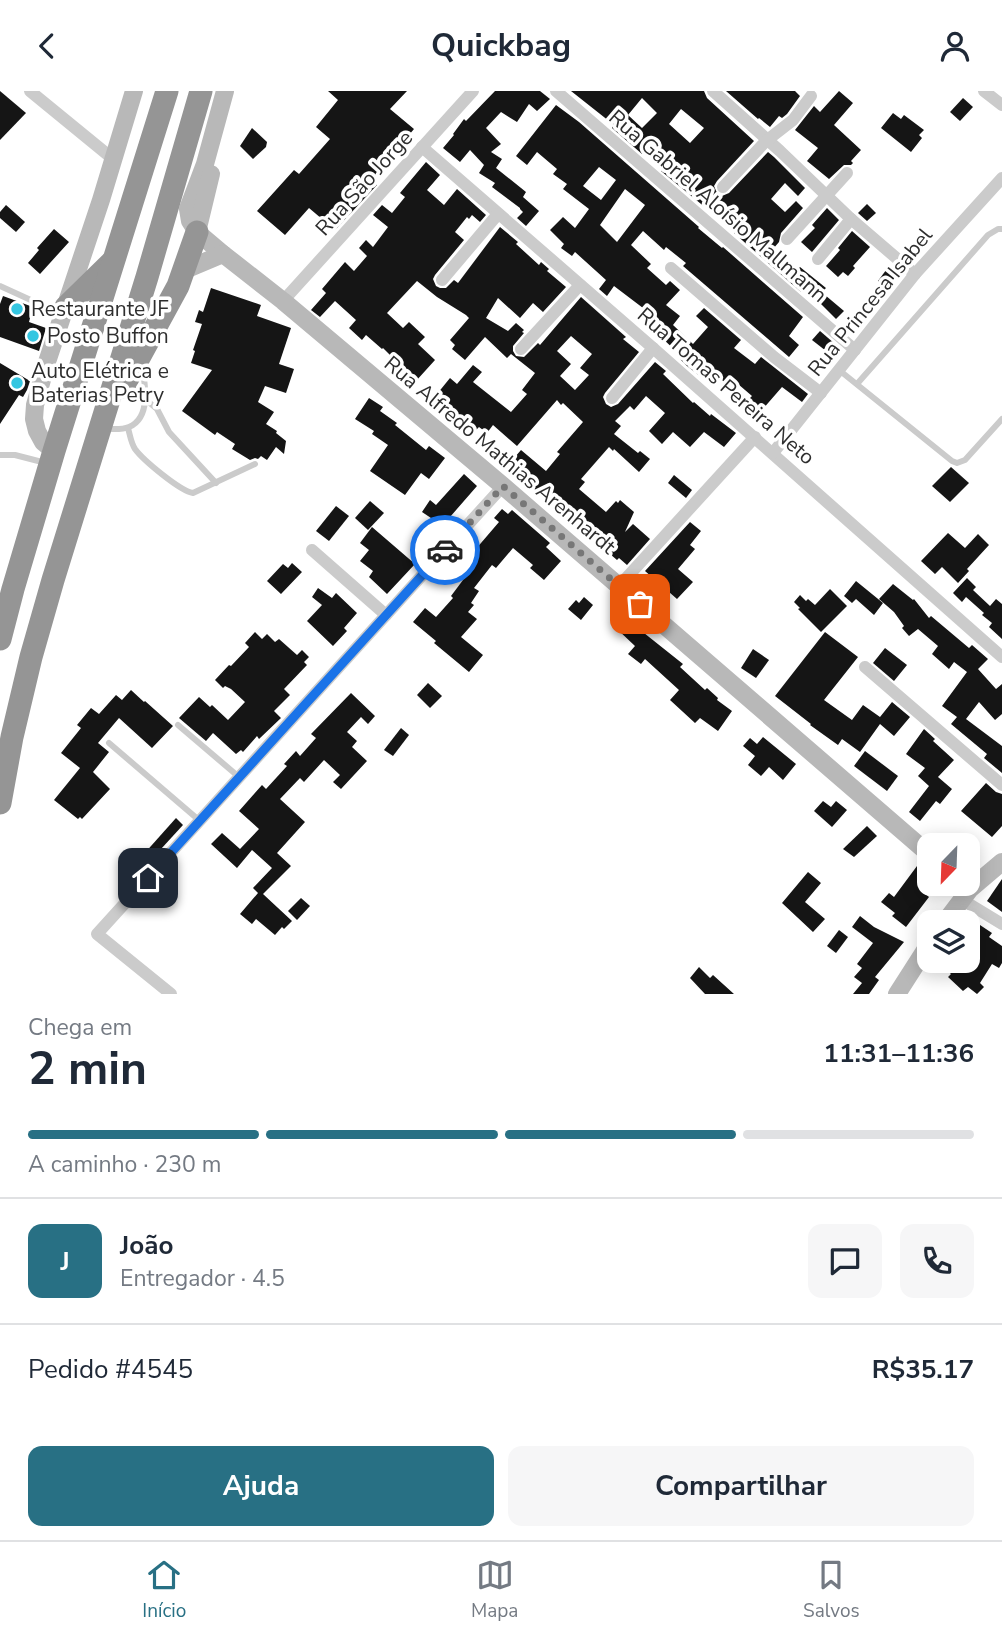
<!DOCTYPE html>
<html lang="pt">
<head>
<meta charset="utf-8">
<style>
	:root { --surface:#fff; --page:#f6f6f7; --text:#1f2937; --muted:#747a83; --line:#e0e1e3; --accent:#287084 }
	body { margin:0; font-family:"Nunito Sans",sans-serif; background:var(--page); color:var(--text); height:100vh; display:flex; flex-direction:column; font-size:26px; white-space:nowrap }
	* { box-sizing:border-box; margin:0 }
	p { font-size:23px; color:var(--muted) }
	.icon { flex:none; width:38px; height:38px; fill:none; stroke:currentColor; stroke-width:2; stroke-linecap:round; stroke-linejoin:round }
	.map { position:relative; height:903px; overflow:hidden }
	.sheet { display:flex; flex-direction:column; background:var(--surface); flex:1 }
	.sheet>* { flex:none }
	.needle { width:46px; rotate:203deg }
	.controls { position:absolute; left:917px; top:742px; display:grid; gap:14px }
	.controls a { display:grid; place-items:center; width:63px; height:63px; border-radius:14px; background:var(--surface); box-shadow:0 4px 18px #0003; font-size:35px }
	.pin { position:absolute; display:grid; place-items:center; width:60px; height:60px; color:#fff; margin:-30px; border-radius:14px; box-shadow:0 4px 10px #0006 }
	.courier { position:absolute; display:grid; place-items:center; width:70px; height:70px; margin:-35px; border:5px solid #1a73e8; border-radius:50%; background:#fff; color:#222; box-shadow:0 2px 9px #0007 }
	.summary em { font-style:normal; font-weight:700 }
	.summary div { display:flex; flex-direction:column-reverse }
	.summary { display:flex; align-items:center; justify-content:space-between; height:119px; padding:0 28px }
	h1 { font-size:46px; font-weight:700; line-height:52px }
	.bar { display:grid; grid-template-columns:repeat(4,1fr); gap:10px 7px; align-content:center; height:84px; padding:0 28px }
	.bar i { height:9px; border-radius:5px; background:var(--line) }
	.bar .active { background:var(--accent) }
	.bar p { grid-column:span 4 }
	.line { display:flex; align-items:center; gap:18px; padding:0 28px; border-top:2px solid var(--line) }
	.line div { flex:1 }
	.round { display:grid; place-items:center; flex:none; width:74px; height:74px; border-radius:14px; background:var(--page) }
	.action { display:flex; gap:14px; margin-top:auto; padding:14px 28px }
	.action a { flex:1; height:80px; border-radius:14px; background:var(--accent); color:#fff; font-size:28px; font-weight:700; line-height:80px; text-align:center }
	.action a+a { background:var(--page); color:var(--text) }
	header { display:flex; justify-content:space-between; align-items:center; height:91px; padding:0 28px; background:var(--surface); font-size:32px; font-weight:700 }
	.menu { display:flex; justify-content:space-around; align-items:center; height:98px; border-top:2px solid var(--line); background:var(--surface); font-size:19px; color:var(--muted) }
	.menu a { display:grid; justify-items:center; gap:4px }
	.menu .active { color:var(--accent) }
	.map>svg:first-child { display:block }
	.building { fill:#151515; fill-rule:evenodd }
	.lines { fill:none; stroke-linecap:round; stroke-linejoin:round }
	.lane { stroke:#cbcbcb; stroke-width:6 }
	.street { stroke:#cbcbcb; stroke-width:12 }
	.secondary { stroke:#b8b8b8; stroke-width:18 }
	.highway { stroke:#959595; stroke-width:23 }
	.done { stroke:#777; stroke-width:7; stroke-dasharray:0 12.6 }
	.route { stroke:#1a73e8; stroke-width:9 }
	.poi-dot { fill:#34c6e1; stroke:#fff; stroke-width:2.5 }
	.labels { text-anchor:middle; stroke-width:7; stroke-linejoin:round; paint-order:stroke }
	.street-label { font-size:21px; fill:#2e2e2e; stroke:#fff }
	.poi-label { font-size:21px; fill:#2e2e2e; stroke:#fff; text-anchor:start }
</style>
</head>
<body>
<header><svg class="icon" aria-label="back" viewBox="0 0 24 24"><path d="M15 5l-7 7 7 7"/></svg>Quickbag<svg class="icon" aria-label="person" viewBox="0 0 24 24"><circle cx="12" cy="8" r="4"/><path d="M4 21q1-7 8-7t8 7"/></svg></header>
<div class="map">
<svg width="1002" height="903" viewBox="0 0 1002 903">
	<rect width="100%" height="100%" fill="#fff"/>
	<g class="building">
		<path d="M0 0 26 22 0 49Z"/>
		<path d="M328 0H407L390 18 414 38 371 89 377 94 335 139 309 117 285 144 257 120 294 79 299 83 330 48 316 36 338 9Z"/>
		<path d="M495 0H540L550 8 537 20 529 13 517 31 501 21 486 37 501 53 491 61 502 68 496 77 526 101 523 106 539 120 526 135 517 127 523 121 520 118V117L492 96 495 92 479 82 484 74 470 59 460 71 443 57 454 44 453 43 464 28 466 30Z"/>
		<path d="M571 0H704L707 7 754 50 717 90 714 95 717 102 722 105 729 102 768 61 774 66 805 97 798 105 785 92 771 108 785 121 796 110 803 117 781 142 779 151 773 158 774 161 796 180 800 176 826 197 823 200 825 204 844 220 836 228 805 197 801 201 734 142 735 141 661 80 663 78 644 62 642 63 612 37 614 34ZM642 7 657 22 642 37 628 24ZM681 18 704 37 690 52 669 33Z"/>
		<path d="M726 0H795L800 5 787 23 782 27 779 25 770 36 759 27 758 28Z"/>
		<path d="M839 0 853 12 834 34 861 59 851 70 853 72 851 74H844L829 88 807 70 818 57 795 39 814 15 820 21Z"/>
		<path d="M963 7 973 16 960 30 950 21Z"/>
		<path d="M556 14 579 31 699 136 698 137 722 157 723 156 803 226 789 245 799 254 789 266 683 175 686 172 666 156 664 159 643 140 631 154 651 173 647 177 666 194 670 190 680 199 666 214 680 225 673 234 693 253 708 236 696 225 704 217 741 249 734 257 755 273 761 266 808 303 802 311 782 296 762 319 749 308 752 305 731 287 727 293 712 281 705 289 687 275 678 266 680 264 661 246 659 249 651 241 655 237 639 222 643 217 614 195 607 205 599 198 606 189 575 161 572 165 561 157 564 153 550 139 563 126 575 137 589 118 563 98 567 93 553 83 557 78 537 61 527 74 516 65ZM599 76 616 89 601 109 583 95ZM625 98 645 114 617 151 600 134Z"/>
		<path d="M893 22 901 28 904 24 924 39 919 44 922 47 911 61 881 37Z"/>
		<path d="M252 37 267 51 266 56 253 68 240 55Z"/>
		<path d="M426 71 440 84 427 99 444 114 457 98 486 124 480 131 472 124 469 128 467 126 455 141 464 149 435 184 433 188 436 195 440 197H446L454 189 458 192 500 136 518 151 516 153 539 174 541 171 549 178 547 180 566 196 543 221 533 212 520 227 498 207 486 227 508 240 516 232 524 239 522 241 524 242 513 255V260L516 265 524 266 538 252 540 254 581 206 626 246 623 248 639 261 605 302 603 306 606 313 611 316 618 313 655 271 666 280 663 283 693 312 694 311 710 325 711 323 736 342 724 356 704 341 690 356 673 341 662 353 649 340 665 322 646 305 634 319 630 315 615 330 621 335 614 343 638 362 640 360 650 368 639 381 614 358 613 360 609 356 581 388 585 391 579 398 606 421 616 410 618 412 620 409 634 421 625 441 633 433 650 448 627 474 619 467 617 469 610 463 612 461 585 436 583 438 546 404 544 407 508 374 521 359 546 380 560 363 557 361 583 331 563 312 561 314 557 309 517 355 493 334 487 342 479 336 476 339 438 308 440 305 437 303 450 287 457 293 473 274 482 281 473 291 511 321 527 303 522 299 535 282 511 263 507 267 485 246 465 269 452 258 455 254 450 249 469 227 466 224 437 206 417 190 387 222 403 237 409 231 425 246 418 253 435 269 416 290 383 257 382 258 366 244 362 249 349 237 356 229 335 210 320 226 311 219 326 202 322 198 345 171 354 180 367 165 359 157 366 149 373 156 388 136 373 124 382 114 392 122 405 106 400 102ZM571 245 592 263 580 277 589 284 575 299 560 285 571 273 557 260Z"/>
		<path d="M867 113 876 122 867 130 858 122Z"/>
		<path d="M6 114 25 131 16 141 0 127V121Z"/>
		<path d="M827 117 839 129 812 161 801 151 815 137 812 134Z"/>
		<path d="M54 138 69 151 40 183 28 172 39 159 37 157Z"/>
		<path d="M852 140 870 156 853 175 855 177 848 185 843 181 838 186 826 175 840 159 838 157Z"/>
		<path d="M889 175 898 181 888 197 878 190Z"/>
		<path d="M211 197 261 214 257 225 291 237 279 273 294 278 286 302 265 295 258 311 274 321 266 333 277 340 276 342 286 350 284 363 276 356 267 369 261 365 258 368 255 367 250 369 232 358 235 353 217 341 215 344 182 320 212 279 191 272 195 260 193 259 202 233 195 231 199 219 203 221Z"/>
		<path d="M3 205 33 216 29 231 46 237 39 260 0 246V213Z"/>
		<path d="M820 240 842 259 835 267 812 249Z"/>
		<path d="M0 272 30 290 27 299 23 306 19 304 0 333Z"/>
		<path d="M369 307 383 316 380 320 397 332 395 334 426 359 429 355 445 367 429 388 421 382 405 404 370 380 388 354 372 343 374 340 355 328Z"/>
		<path d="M951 376 969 392 950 411 932 395Z"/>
		<path d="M464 383 477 395 450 426 443 435 422 421 430 409 436 414Z"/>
		<path d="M674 384 692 399 686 407 668 392Z"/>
		<path d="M370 410 384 422 368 439 355 427Z"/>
		<path d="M336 415 349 425 329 450 316 440Z"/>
		<path d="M502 418 508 423 512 419 550 452 546 456 561 470 544 489 530 477 533 474 513 457 496 477 492 474 474 497 479 500 471 512 474 514 468 521 477 528 461 546 483 564 469 581 434 552 436 550 413 531 425 517 436 526 453 507 451 505 469 481 463 477 476 460 475 459 499 431 494 427Z"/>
		<path d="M690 431 701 440 690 454 695 458 678 478 693 491 677 508 645 480Z"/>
		<path d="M372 436 415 473 387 503 369 486 373 480 360 470 369 459 360 452Z"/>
		<path d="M948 442 965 457 978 443 989 454 967 478 969 480 958 492 942 476 935 483 921 470Z"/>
		<path d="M292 472 302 481 281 503 267 490 283 473 288 477Z"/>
		<path d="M967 487 976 496 973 499 990 515 996 508 1002 513V548L989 536 992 532 982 524 984 522 966 506 962 511 953 502Z"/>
		<path d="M856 490 883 512 874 524 856 508 852 512 844 505Z"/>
		<path d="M893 493 913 509 914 508 929 527 931 525 969 557 972 554 988 568 978 578 996 598 1002 593V623L995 629 979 611 966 628 1002 655V682L984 667 987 663 951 633 957 626 942 615 967 581 954 571 949 578 932 563 938 555 918 538 909 545 902 537 904 535 894 521 879 508Z"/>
		<path d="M318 497 332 507 336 502 357 522 344 537 347 540 333 555 307 530 322 514 312 506Z"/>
		<path d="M830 498 847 515 821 541 798 518 800 517 794 511 800 504 806 510 808 508 815 514Z"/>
		<path d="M584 506 593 514 581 529 568 518 576 509 579 512Z"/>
		<path d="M631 523 642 535 639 538 683 573 680 576 705 599 707 597 718 607 717 609 732 620 718 640 700 627 695 632 670 609 679 599 645 568 641 573 628 563 635 555 617 538Z"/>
		<path d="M255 541 262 548 267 543 275 551 279 548 297 564 302 559 309 566 304 571 307 574 284 598 290 604 274 620 281 627 259 648 257 645 243 661 241 659 236 663 213 642 206 650 179 627 199 606 210 616 212 614 228 629 245 611 231 598 225 595 223 597 215 589 229 574 231 575 249 556 245 552Z"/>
		<path d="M825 541 858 566 824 609 852 629 863 614 880 626 892 611 910 626 894 645 880 633 860 661 842 648 838 654 810 634 811 633 775 605Z"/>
		<path d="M885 557 907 574 894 590 873 572Z"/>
		<path d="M753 558 769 569 756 587 741 577Z"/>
		<path d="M428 592 442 605 430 617 417 604Z"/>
		<path d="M131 599 144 611 145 610 173 635 152 657 119 627 98 652 109 661 93 681 110 698 82 728 80 726 78 728 54 709 80 677 61 662 81 637 77 634 91 617 99 623 116 604 122 609Z"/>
		<path d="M351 602 375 625 368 633 361 626 347 641 357 650 352 656 367 670 341 698 333 691 340 684 324 669 304 691 300 687 280 708 305 731 277 762 291 775 263 803 292 830 284 838 282 836 275 844 256 828 252 833 240 823 258 802 253 797 272 777 252 759 237 777 211 753 222 742 240 758 259 738 239 720 262 694 266 698 287 675 284 673 296 660 300 665 316 647 311 643Z"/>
		<path d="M401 637 409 644 393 665 384 659Z"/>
		<path d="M924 638 935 648 933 650 954 669 938 686 952 698 940 713 936 710 920 730 909 721 929 695 918 685 925 677 906 663Z"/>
		<path d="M763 646 796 673 783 689 769 676 761 685 748 674 755 665 743 655 750 647 757 653Z"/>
		<path d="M865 660 898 685 887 700 854 675Z"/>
		<path d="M986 692 996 701 1002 703V735L992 746 961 720Z"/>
		<path d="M823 710 831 716 836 710 847 719 832 736 814 720Z"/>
		<path d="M176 727 183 734 150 770 143 764Z"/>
		<path d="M867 735 877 745 854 766 843 758Z"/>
		<path d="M917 775 929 785V791L922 800 929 806 906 836 892 825 895 822 881 811 889 802 894 806Z"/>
		<path d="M808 781 821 792 805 811 825 828 813 841 782 812Z"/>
		<path d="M1002 788V821L987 810Z"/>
		<path d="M301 807 310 815 297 829 288 820Z"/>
		<path d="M860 825 874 836 904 851 875 886 879 889 869 903H853L862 892 854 886 862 877 857 873 873 852 852 836Z"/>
		<path d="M974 830 992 842 989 846 1002 855V872L999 877 992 873 980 892 984 896 977 903 968 896 963 900 948 886 951 883 945 877 952 870H968V838Z"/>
		<path d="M839 839 848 846 836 862 827 855Z"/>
		<path d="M699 876 710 887 713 884 734 903H705L690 887Z"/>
	</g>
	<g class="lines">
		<g class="lane">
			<path d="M0 195 46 216 60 217"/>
			<path d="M839 279 952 370 957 372 965 369 1002 328"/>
			<path d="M857 293 988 144 998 138H1002"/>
			<path d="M145 308 157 318 169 341 216 392"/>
			<path d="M128 337C130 344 131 352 135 358 143 369 180 400 193 402L255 373"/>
			<path d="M107 338C114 338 122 339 129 336 151 327 146 293 141 274"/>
			<path d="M0 364H15L46 372"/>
			<path d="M178 634 239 686"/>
			<path d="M109 652 200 730"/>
		</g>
		<g class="street">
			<path d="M30 0 113 68"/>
			<path d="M556 0 855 259"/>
			<path d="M713 0 780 60 851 128 915 183"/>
			<path d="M984 0 1002 14"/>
			<path d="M422 56 653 257 1002 566"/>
			<path d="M723 96 766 50 793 29 811 5"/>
			<path d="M787 148 847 82"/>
			<path d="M818 168 851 128"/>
			<path d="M671 177 774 266 821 302"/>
			<path d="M442 189 498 123"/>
			<path d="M283 210 473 0"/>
			<path d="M521 258 580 194"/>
			<path d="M612 307 653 257"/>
			<path d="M773 362 915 183 1002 87"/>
			<path d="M312 459 386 524"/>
			<path d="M619 495 755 346"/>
			<path d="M865 576 1002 694"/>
			<path d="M961 808 1002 833"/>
			<path d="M171 903 97 843 503 395"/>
		</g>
		<g class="secondary">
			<path d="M225 0 205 73 188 118 190 130 197 141 223 163 283 210 503 395 929 763"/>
			<path d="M197 141 211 83"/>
			<path d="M185 179 223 163"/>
			<path d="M54 360 43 351 37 340 34 328 35 314 46 274 101 109 134 0"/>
			<path d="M945 831 970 798 1002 771"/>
			<path d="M897 903 929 853"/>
		</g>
		<g class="highway">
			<path d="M66 216 112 171"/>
			<path d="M123 296 178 195 197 141"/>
			<path d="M0 548 13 498 54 360 167 0"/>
			<path d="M0 712 12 646 31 566 53 489 147 186 201 0"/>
		</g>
	</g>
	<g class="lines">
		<path class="done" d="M445 459 503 395 640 513"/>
		<path class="route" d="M148 787 445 459"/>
	</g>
	<g class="poi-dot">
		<circle cx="17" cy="218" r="7"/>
		<circle cx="33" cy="245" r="7"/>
		<circle cx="17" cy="292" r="7"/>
	</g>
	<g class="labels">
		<g class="street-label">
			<text transform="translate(364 92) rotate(-48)" y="7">Rua São Jorge</text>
			<text transform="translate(718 115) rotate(41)" y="7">Rua Gabriel Aloísio Mallmann</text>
			<text transform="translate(870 211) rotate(-51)" y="7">Rua Princesa Isabel</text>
			<text transform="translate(726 295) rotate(41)" y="7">Rua Tomas Pereira Neto</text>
			<text transform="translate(500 364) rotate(40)" y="7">Rua Alfredo Mathias Arenhardt</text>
		</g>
		<g class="poi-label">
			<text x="31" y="225">Restaurante JF</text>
			<text x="47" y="252">Posto Buffon</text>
			<text x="31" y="287">Auto Elétrica e<tspan x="31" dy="24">Baterias Petry</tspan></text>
		</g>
	</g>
</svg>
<div class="controls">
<a><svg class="needle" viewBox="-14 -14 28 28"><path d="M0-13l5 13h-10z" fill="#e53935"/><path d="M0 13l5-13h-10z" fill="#747a83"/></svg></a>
<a><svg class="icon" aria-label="layers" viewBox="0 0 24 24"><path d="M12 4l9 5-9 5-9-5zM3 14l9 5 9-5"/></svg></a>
</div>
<div class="pin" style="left:640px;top:513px;background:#ea580c"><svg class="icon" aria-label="bag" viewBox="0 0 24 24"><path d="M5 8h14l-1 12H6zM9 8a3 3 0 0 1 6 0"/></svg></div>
<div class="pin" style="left:148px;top:787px;background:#1f2937"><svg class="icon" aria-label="home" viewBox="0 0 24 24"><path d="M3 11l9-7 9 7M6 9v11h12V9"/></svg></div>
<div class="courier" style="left:445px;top:459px"><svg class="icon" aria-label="car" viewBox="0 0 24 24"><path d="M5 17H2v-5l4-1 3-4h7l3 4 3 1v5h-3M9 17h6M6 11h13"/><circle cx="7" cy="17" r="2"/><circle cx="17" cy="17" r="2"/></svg></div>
</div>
<section class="sheet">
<div class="summary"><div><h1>2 min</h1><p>Chega em</p></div><em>11:31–11:36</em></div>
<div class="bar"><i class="active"></i><i class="active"></i><i class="active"></i><i></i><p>A caminho · 230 m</p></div>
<div class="line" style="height:126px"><b class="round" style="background:var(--accent);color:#fff">J</b><div><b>João</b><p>Entregador · 4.5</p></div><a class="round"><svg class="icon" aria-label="chat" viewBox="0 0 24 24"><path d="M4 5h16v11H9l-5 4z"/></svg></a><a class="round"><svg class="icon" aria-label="phone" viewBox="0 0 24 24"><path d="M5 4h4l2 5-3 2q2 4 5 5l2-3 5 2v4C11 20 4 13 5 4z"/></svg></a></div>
<div class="line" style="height:91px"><div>Pedido #4545</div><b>R$35.17</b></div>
<div class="action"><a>Ajuda</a><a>Compartilhar</a></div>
</section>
<nav class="menu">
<a class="active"><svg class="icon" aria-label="home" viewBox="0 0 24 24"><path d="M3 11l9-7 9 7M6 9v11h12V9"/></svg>Início</a>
<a><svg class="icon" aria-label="map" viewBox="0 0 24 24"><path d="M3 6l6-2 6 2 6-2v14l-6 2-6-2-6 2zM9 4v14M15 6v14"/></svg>Mapa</a>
<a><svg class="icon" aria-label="saved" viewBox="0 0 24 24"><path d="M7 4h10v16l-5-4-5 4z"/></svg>Salvos</a>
</nav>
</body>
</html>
